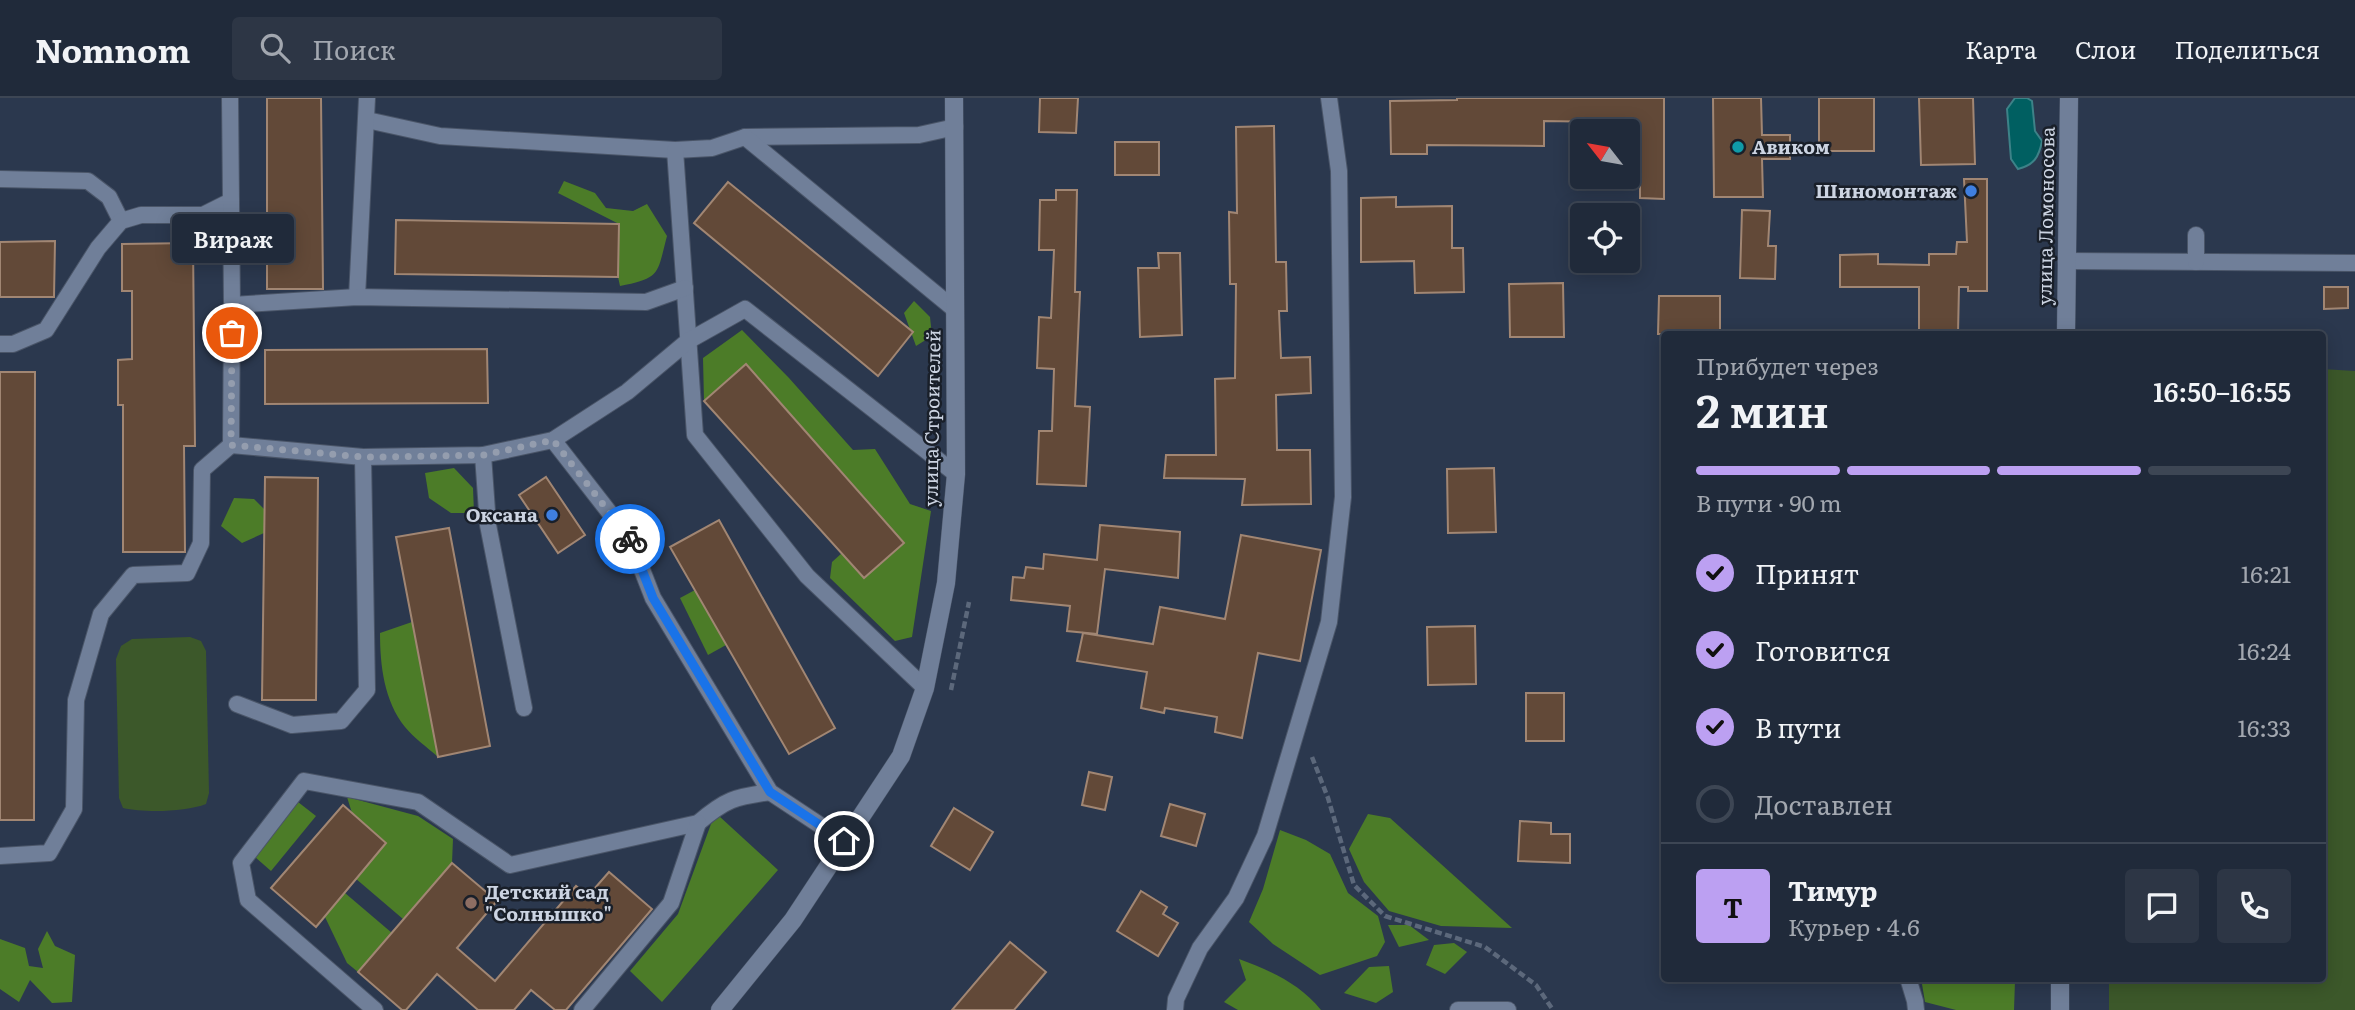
<!DOCTYPE html>
<html lang="ru">
<head>
<meta charset="utf-8">
<style>
	:root { --surface:#202a3a; --page:#2d3645; --text:#f1f3f6; --muted:#a2a7af; --line:#3d4654; --accent:#bca0f2 }
	body { margin:0; font-family:Literata,serif; background:var(--page); color:var(--text); height:100vh; display:flex; flex-direction:column; font-size:26px; white-space:nowrap }
	* { box-sizing:border-box; margin:0 }
	p { font-size:23px; color:var(--muted) }
	.icon { flex:none; width:38px; height:38px; fill:none; stroke:currentColor; stroke-width:2; stroke-linecap:round; stroke-linejoin:round }
	.map { position:relative; flex:1; overflow:hidden }
	.panel { position:absolute; left:1661px; top:233px; width:665px; height:651px; display:flex; flex-direction:column; background:var(--surface); border-radius:7px; box-shadow:0 4px 18px #0003,0 0 0 2px var(--line) }
	.panel>* { flex:none }
	.needle { width:46px; rotate:301deg }
	.controls { position:absolute; left:1570px; top:21px; display:grid; gap:14px }
	.controls a { display:grid; place-items:center; width:70px; height:70px; border-radius:7px; background:var(--surface); box-shadow:0 4px 18px #0003,0 0 0 2px var(--line); font-size:35px }
	.pin { position:absolute; display:grid; place-items:center; width:60px; height:60px; color:#fff; margin:-30px; border:4px solid #fff; border-radius:50%; box-shadow:0 2px 7px #0007 }
	.courier { position:absolute; display:grid; place-items:center; width:70px; height:70px; margin:-35px; border:5px solid #1a73e8; border-radius:50%; background:#fff; color:#222; box-shadow:0 2px 9px #0007 }
	.bubble { position:absolute; height:49px; border-radius:7px; background:var(--surface); box-shadow:0 4px 18px #0003,0 0 0 2px var(--line); font-size:23px; font-weight:600; line-height:49px; text-align:center }
	.summary em { font-style:normal; font-weight:600 }
	.summary div { display:flex; flex-direction:column-reverse }
	.summary { display:flex; align-items:center; justify-content:space-between; height:119px; padding:0 35px }
	h1 { font-size:46px; font-weight:600; line-height:52px }
	.bar { display:grid; grid-template-columns:repeat(4,1fr); gap:10px 7px; align-content:center; height:84px; padding:0 35px }
	.bar i { height:9px; border-radius:5px; background:var(--line) }
	.bar .current { background:var(--accent) }
	.bar p { grid-column:span 4 }
	.line { display:flex; align-items:center; gap:18px; padding:0 35px; border-top:2px solid var(--line) }
	.line div { flex:1 }
	.round { display:grid; place-items:center; flex:none; width:74px; height:74px; border-radius:7px; background:var(--page) }
	ol { padding:0 35px; list-style:none }
	li { display:flex; align-items:center; gap:21px; height:77px }
	li p { margin-inline-start:auto }
	li .icon { padding:7px; border-radius:50%; background:var(--accent); color:#111; stroke-width:4 }
	li:last-child { color:var(--muted) }
	li i { width:38px; height:38px; border:4px solid var(--line); border-radius:50% }
	header { display:flex; align-items:center; gap:42px; box-sizing:border-box; height:98px; padding:0 35px; background:var(--surface); border-bottom:2px solid var(--line) }
	header strong { font-size:33px }
	nav { display:flex; gap:38px; margin-inline-start:auto; font-size:24px }
	.search { width:490px; height:63px; background:var(--page); display:flex; align-items:center; gap:18px; box-sizing:border-box; padding:0 24px; border-radius:7px; color:var(--muted); font-size:26px }
	.map>svg:first-child { display:block }
	.green { fill:#3c582a }
	.forest { fill:#4c7c28 }
	.water { fill:#005f61; stroke:#3d8288; stroke-width:2 }
	.building { fill:#624938; stroke:#a18673; stroke-width:2 }
	.lines { fill:none; stroke-linecap:round; stroke-linejoin:round }
	.service-casing { stroke:#4a5568; stroke-width:18 }
	.minor-casing { stroke:#4a5568; stroke-width:19 }
	.path { stroke:#5c687b; stroke-width:4.5; stroke-dasharray:7 3.5; stroke-linecap:butt }
	.service { stroke:#707f99; stroke-width:16 }
	.minor { stroke:#707f99; stroke-width:18 }
	.done { stroke:#949dae; stroke-width:7; stroke-dasharray:0 12.6 }
	.route { stroke:#1a73e8; stroke-width:9 }
	.culture-dot { fill:#0f9aa8; stroke:#191f29; stroke-width:2.5 }
	.shop-dot { fill:#3f7fe0; stroke:#191f29; stroke-width:2.5 }
	.education-dot { fill:#8d6e63; stroke:#191f29; stroke-width:2.5 }
	.labels { text-anchor:middle; stroke-width:5; stroke-linejoin:round; paint-order:stroke }
	.poi-label { font-size:19px; font-weight:bold; fill:#ccd4e2; stroke:#191f29; text-anchor:start }
	.street-label { font-size:19px; fill:#ccd4e2; stroke:#191f29 }
</style>
</head>
<body>
<header>
<strong>Nomnom</strong>
<div class="search"><svg class="icon" aria-label="search" viewBox="0 0 24 24"><circle cx="10" cy="10" r="6"/><path d="M15 15l6 6"/></svg>Поиск</div>
<nav><a>Карта</a><a>Слои</a><a>Поделиться</a></nav>
</header>
<div class="map">
<svg width="2355" height="912" viewBox="0 0 2355 912">
	<rect width="100%" height="100%" fill="#2b384e"/>
	<g class="green">
		<path d="M2322 271 2355 273V912H2109V880H2322Z"/>
		<path d="M190 539 201 543 206 553 209 695 206 706C186 714 144 715 123 710L119 700 116 561 121 548 132 541Z"/>
	</g>
	<g class="forest">
		<path d="M564 83 595 95 606 110 633 113 647 106 667 138C657 176 661 180 620 188L618 179 619 126 558 95Z"/>
		<path d="M914 203 930 219 932 238 916 248 904 215Z"/>
		<path d="M742 232 789 280 853 352 875 351 910 406 931 413 912 539 895 543 830 480 832 464 842 455 903 444 746 266 704 303 703 260Z"/>
		<path d="M454 370 473 390 474 415H451L429 400 425 375Z"/>
		<path d="M234 400 254 401 265 412 264 435 242 445 221 428Z"/>
		<path d="M695 492 726 547 708 557 680 500Z"/>
		<path d="M412 524 438 659C427 649 414 640 405 629 384 603 380 567 380 535Z"/>
		<path d="M347 699 418 718 453 741 452 765 403 821 355 780 386 745 352 715Z"/>
		<path d="M298 704 316 718 271 773 255 759Z"/>
		<path d="M1368 716 1390 720 1512 830 1441 828 1389 813 1364 784 1349 751Z"/>
		<path d="M719 718 778 772 662 904 630 873 678 816 711 726Z"/>
		<path d="M1280 732 1306 742 1330 756 1348 795 1378 818 1385 844 1377 858 1320 877 1273 846 1249 824 1263 791Z"/>
		<path d="M345 795 392 835 358 874 347 865 325 819Z"/>
		<path d="M1388 827H1409L1429 842 1399 849Z"/>
		<path d="M47 833 55 848 75 857 72 904 52 905 30 882 19 904 0 891V841L25 850 29 868 43 870 38 851Z"/>
		<path d="M1454 845 1467 854 1445 876 1426 867 1434 847Z"/>
		<path d="M1239 861C1271 873 1299 885 1321 912H1238L1224 904 1246 882Z"/>
		<path d="M1389 868 1393 894 1376 905 1344 895 1369 869Z"/>
		<path d="M1921 880H2022L2015 883 2014 912H1956L1925 904Z"/>
	</g>
	<path class="water" d="M2015 0H2027L2032 3 2035 33 2042 43C2039 59 2034 67 2018 71L2011 61 2007 11Z"/>
	<g class="building">
		<path d="M267 0H321L323 191H267Z"/>
		<path d="M1040 0H1078L1076 35 1039 34Z"/>
		<path d="M1457 0H1664V101L1640 100V46H1628V33H1608V24L1544 23V48L1427 47V56H1391L1390 3 1457 2Z"/>
		<path d="M1713 0H1761L1762 37H1790V61H1762L1763 99H1714Z"/>
		<rect x="1819" y="0" width="55" height="53"/>
		<path d="M1919 0H1973L1975 66 1921 67Z"/>
		<path d="M1274 28 1276 164H1286L1287 213H1279L1281 260 1310 259 1311 295 1276 297 1277 352H1310L1311 406 1242 407 1245 381 1164 380 1166 357H1216L1215 281 1235 280 1236 186H1230L1229 114 1237 115 1236 29Z"/>
		<rect x="1115" y="44" width="44" height="33"/>
		<path d="M1964 81H1987V193H1968V189H1959L1958 236H1919V189H1840V157L1878 156V166L1929 167V156H1956L1957 144H1967Z"/>
		<path d="M728 84 913 234 878 278 694 125Z"/>
		<path d="M1056 92H1077L1075 194H1080L1075 308 1090 309 1086 388 1037 386 1039 333H1052L1054 271 1037 270 1039 219 1051 220 1054 152H1039L1040 102H1056Z"/>
		<path d="M1396 99V109L1452 108V150H1463L1464 194 1415 195 1414 163 1361 164V100Z"/>
		<path d="M1742 112 1770 113 1768 148H1776L1775 181 1740 180Z"/>
		<path d="M396 122 619 126 618 179 395 176Z"/>
		<path d="M55 143 54 199H0V144Z"/>
		<path d="M193 145 195 348H184L185 454H123V307H118V262L132 261V193H122V146Z"/>
		<path d="M1158 155H1180L1182 237 1140 239 1138 170H1159Z"/>
		<path d="M1563 185 1564 239H1510L1509 186Z"/>
		<path d="M2324 189H2348V210L2324 211Z"/>
		<path d="M1659 198H1720V236H1658Z"/>
		<path d="M487 251 488 305 265 306V252Z"/>
		<path d="M746 266 904 445 864 480 704 303Z"/>
		<path d="M0 274H35L34 722H0Z"/>
		<path d="M1494 370 1496 434 1448 435 1447 371Z"/>
		<path d="M265 379 318 380 316 602H262Z"/>
		<path d="M546 379 585 437 558 455 519 397Z"/>
		<path d="M719 422 835 630 789 656 670 449Z"/>
		<path d="M1100 427 1180 434 1178 480 1105 471 1097 536 1067 533 1070 508 1011 502 1013 479 1024 480 1026 469 1043 471 1044 456 1097 462Z"/>
		<path d="M449 430 490 648 438 659 396 439Z"/>
		<path d="M1241 437 1321 452 1300 563 1258 555 1242 640 1215 634 1217 619 1165 610 1164 615 1141 610 1147 574 1077 563 1083 535 1153 546 1160 509 1225 521Z"/>
		<path d="M1475 528 1476 586 1428 587 1427 529Z"/>
		<rect x="1526" y="595" width="38" height="48"/>
		<path d="M1089 674 1112 679 1105 712 1082 707Z"/>
		<path d="M1170 706 1205 716 1196 748 1161 738Z"/>
		<path d="M343 707 386 745 316 829 271 790Z"/>
		<path d="M954 710 993 734 970 772 931 748Z"/>
		<path d="M1520 723 1551 725V736H1570V765L1518 763Z"/>
		<path d="M452 765 497 803 457 850 495 883 576 788 588 798 609 774 652 811 566 912H555L531 892 514 912H478L437 876 406 912H402L358 874Z"/>
		<path d="M1141 793 1167 809 1163 816 1178 825 1158 858 1117 833Z"/>
		<path d="M1010 844 1046 874 1014 912H952Z"/>
	</g>
	<g class="lines">
		<defs>
			<g id="service">
				<path d="M367 22 440 38 675 52 712 50 745 39 919 37 955 29"/>
				<path d="M745 39 953 210"/>
				<path d="M675 52 695 337 807 478 925 590"/>
				<path d="M0 81 88 83 109 99 121 123"/>
				<path d="M2066 163 2355 165"/>
				<path d="M2196 164V137"/>
				<path d="M357 199 367 0"/>
				<path d="M232 207 357 199 646 204 685 190"/>
				<path d="M0 246H13L46 232 98 150 121 123 141 117H203L231 103"/>
				<path d="M553 342 630 441 653 500 770 694 844 743"/>
				<path d="M231 347 363 359 483 357 553 342 627 294 688 243 745 211 956 376"/>
				<path d="M483 357 488 427 524 610"/>
				<path d="M237 606 292 627 341 623 367 592 363 359"/>
				<path d="M0 758 49 755 74 711 76 602 101 516 133 477 187 475 201 445 202 372 231 347 232 207 230 0"/>
				<path d="M1908 880 1915 903 1916 912"/>
				<path d="M375 912 248 802 241 765 304 683 418 704 510 767 698 725C726 701 735 699 770 694"/>
				<path d="M582 912 671 805 698 725"/>
				<path d="M1175 912 1176 901 1200 850 1236 800 1265 738 1329 524 1343 399 1339 73 1329 0"/>
				<path d="M1458 912H1508"/>
			</g>
			<g id="minor">
				<path d="M2066 236 2069 0"/>
				<path d="M720 912 793 822 901 658 925 590 946 485 956 376 954 0"/>
				<path d="M2060 912V880"/>
			</g>
		</defs>
		<use href="#service" class="service-casing"/>
		<use href="#minor" class="minor-casing"/>
		<g class="path">
			<path d="M951 592 969 504"/>
			<path d="M1312 659 1328 700 1354 787 1385 818 1485 849 1536 887 1553 912"/>
		</g>
		<use href="#service" class="service"/>
		<use href="#minor" class="minor"/>
	</g>
	<g class="lines">
		<path class="done" d="M232 235 231 347 363 359H387L484 357 553 342 630 441"/>
		<path class="route" d="M630 441 653 500 770 694 844 743"/>
	</g>
	<circle class="culture-dot" cx="1738" cy="49" r="7"/>
	<g class="shop-dot">
		<circle cx="1971" cy="93" r="7"/>
		<circle cx="552" cy="417" r="7"/>
	</g>
	<circle class="education-dot" cx="471" cy="805" r="7"/>
	<g class="labels">
		<g class="poi-label">
			<text x="1752" y="56">Авиком</text>
			<text x="1957" y="100" text-anchor="end">Шиномонтаж</text>
			<text x="538" y="424" text-anchor="end">Оксана</text>
			<text x="485" y="801">Детский сад<tspan x="485" dy="22">"Солнышко"</tspan></text>
		</g>
		<g class="street-label">
			<text transform="translate(2046 118) rotate(-89)" y="7">улица Ломоносова</text>
			<text transform="translate(932 320) rotate(-89)" y="7">улица Строителей</text>
		</g>
	</g>
</svg>
<div class="controls">
<a><svg class="needle" viewBox="-14 -14 28 28"><path d="M0-13l5 13h-10z" fill="#e53935"/><path d="M0 13l5-13h-10z" fill="#a2a7af"/></svg></a>
<a><svg class="icon" aria-label="locate" viewBox="0 0 24 24"><circle cx="12" cy="12" r="6"/><path d="M12 2v4M12 18v4M2 12h4M18 12h4"/></svg></a>
</div>
<div class="pin" style="left:232px;top:235px;background:#ea580c"><svg class="icon" aria-label="bag" viewBox="0 0 24 24"><path d="M5 8h14l-1 12H6zM9 8a3 3 0 0 1 6 0"/></svg></div>
<div class="pin" style="left:844px;top:743px;background:#1f2937"><svg class="icon" aria-label="home" viewBox="0 0 24 24"><path d="M3 11l9-7 9 7M6 9v11h12V9"/></svg></div>
<div class="courier" style="left:630px;top:441px"><svg class="icon" aria-label="bike" viewBox="0 0 24 24"><circle cx="6" cy="16" r="4"/><circle cx="18" cy="16" r="4"/><path d="M6 16l4-8h5l3 8M10 8l3 8H6M13 5h3"/></svg></div>
<div class="bubble" style="left:172px;top:116px;width:122px">Вираж</div>
<section class="panel">
<div class="summary"><div><h1>2 мин</h1><p>Прибудет через</p></div><em>16:50–16:55</em></div>
<div class="bar"><i class="current"></i><i class="current"></i><i class="current"></i><i></i><p>В пути · 90 m</p></div>
<ol>
<li><svg class="icon" aria-label="check" viewBox="0 0 24 24"><path d="M5 12l5 5 9-10"/></svg>Принят<p>16:21</p></li>
<li><svg class="icon" aria-label="check" viewBox="0 0 24 24"><path d="M5 12l5 5 9-10"/></svg>Готовится<p>16:24</p></li>
<li><svg class="icon" aria-label="check" viewBox="0 0 24 24"><path d="M5 12l5 5 9-10"/></svg>В пути<p>16:33</p></li>
<li><i></i>Доставлен</li>
</ol>
<div class="line" style="height:126px"><b class="round" style="background:var(--accent);color:#111">Т</b><div><b>Тимур</b><p>Курьер · 4.6</p></div><a class="round"><svg class="icon" aria-label="chat" viewBox="0 0 24 24"><path d="M4 5h16v11H9l-5 4z"/></svg></a><a class="round"><svg class="icon" aria-label="phone" viewBox="0 0 24 24"><path d="M5 4h4l2 5-3 2q2 4 5 5l2-3 5 2v4C11 20 4 13 5 4z"/></svg></a></div>
</section>
</div>
</body>
</html>
